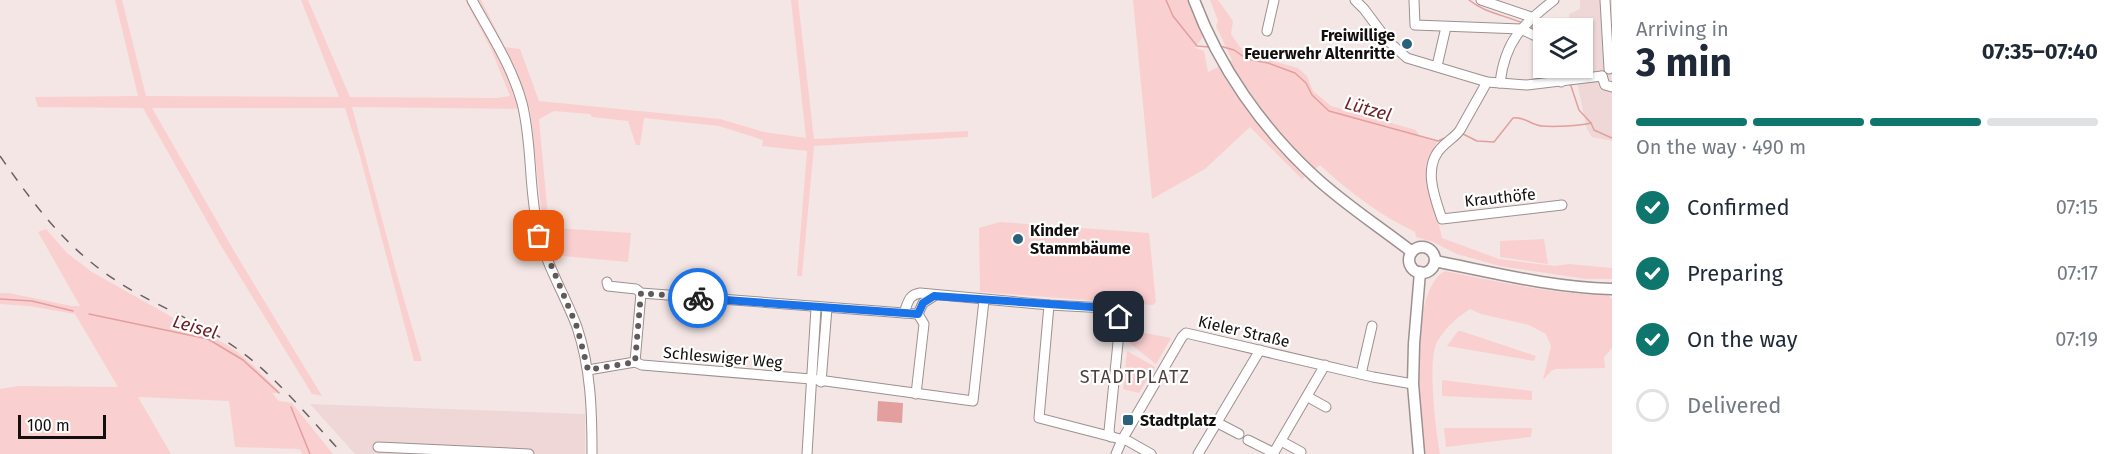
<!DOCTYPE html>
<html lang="en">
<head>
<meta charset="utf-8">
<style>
	:root { --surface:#fff; --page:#f2f2f3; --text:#1f2937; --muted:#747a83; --line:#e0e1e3; --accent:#0f766e }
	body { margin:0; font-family:"Fira Sans",sans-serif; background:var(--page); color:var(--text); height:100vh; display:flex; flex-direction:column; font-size:22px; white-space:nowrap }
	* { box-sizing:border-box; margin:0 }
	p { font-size:20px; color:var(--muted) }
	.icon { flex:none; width:33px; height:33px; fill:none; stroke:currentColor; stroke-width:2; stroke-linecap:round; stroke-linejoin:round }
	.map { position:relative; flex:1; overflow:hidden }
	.panel { display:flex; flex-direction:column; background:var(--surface); width:510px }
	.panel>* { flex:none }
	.buttons { position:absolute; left:1533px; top:18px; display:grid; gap:12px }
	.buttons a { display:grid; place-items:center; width:60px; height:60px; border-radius:0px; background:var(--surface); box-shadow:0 2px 4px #0004; font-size:30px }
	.scale { position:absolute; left:18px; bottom:15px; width:88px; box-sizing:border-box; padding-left:6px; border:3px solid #140f0f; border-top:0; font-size:16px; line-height:21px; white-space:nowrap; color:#140f0f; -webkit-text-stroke:4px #fff; paint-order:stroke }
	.pin { position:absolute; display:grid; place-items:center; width:51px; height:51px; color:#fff; margin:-26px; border-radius:12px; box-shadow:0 3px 9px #0006 }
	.courier { position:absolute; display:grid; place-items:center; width:60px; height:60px; margin:-30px; border:4px solid #1a73e8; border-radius:50%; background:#fff; color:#222; box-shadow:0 2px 8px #0007 }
	.overview em { font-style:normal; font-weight:700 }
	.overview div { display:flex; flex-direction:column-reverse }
	.overview { display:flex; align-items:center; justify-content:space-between; height:102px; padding:0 24px }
	h1 { font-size:39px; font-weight:700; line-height:45px }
	.bar { display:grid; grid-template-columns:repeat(4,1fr); gap:9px 6px; align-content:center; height:72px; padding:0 24px }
	.bar i { height:8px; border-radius:4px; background:var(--line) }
	.bar .on { background:var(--accent) }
	.bar p { grid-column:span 4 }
	ol { padding:0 24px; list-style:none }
	li { display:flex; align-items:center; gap:18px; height:66px }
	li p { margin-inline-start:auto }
	li .icon { padding:6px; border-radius:50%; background:var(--accent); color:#fff; stroke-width:4 }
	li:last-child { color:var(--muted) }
	li i { width:33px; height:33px; border:3px solid var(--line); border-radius:50% }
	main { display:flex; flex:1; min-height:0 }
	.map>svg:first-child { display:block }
	.built { fill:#eed7d6 }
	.green { fill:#f9d0cf }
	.water { fill:#e29f9d }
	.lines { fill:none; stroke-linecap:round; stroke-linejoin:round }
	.stream { stroke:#e29f9d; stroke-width:1.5 }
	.minor-casing { stroke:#9d9090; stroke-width:11 }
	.major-casing { stroke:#9d9090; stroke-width:13 }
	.minor { stroke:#fff; stroke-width:9 }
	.major { stroke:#fff; stroke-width:10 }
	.rail { stroke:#696161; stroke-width:1.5; stroke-dasharray:10 10; stroke-linecap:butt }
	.done { stroke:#625a5a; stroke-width:6; stroke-dasharray:0 10.8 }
	.route { stroke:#1a73e8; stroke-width:8 }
	.poi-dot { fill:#2a627c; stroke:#fff; stroke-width:2 }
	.labels { text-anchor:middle; stroke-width:4.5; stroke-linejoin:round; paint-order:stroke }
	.poi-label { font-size:16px; font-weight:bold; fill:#140f0f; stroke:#fff; text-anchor:start }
	.street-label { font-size:16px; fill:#140f0f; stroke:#fff }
	.water-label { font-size:18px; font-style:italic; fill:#6d1f24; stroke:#fff }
	.neighbourhood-label { font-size:18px; letter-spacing:1.5px; fill:#4c4141; stroke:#fff }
</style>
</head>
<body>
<main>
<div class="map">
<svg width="1612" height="454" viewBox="0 0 1612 454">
	<rect width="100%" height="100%" fill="#f4e6e5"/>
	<g class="built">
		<path d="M1580 0H1611L1612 141 1592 137 1587 129 1574 68H1582V28H1570L1569 14 1580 9Z"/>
		<path d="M310 404 585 414V454H355Z"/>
	</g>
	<g class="green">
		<path d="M115 0H122L146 96 339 97 301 0H308L350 97 497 98 510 96 491 49 465 0H481L505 47 520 49 539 101 720 119 764 132 806 138 791 0H798L814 139 968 131V137L814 146 802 276H797L807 151 762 146 763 140 719 126 644 118 640 145H636L628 121 592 117 590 114 554 111 539 119 548 217 555 228 631 233 628 262 552 255 542 218 530 109 352 107 397 275 422 361H414L360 156 345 108H152L237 256 322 396 312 394 220 244 143 108 38 107 35 97 138 96Z"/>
		<path d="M1133 0H1187L1203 37 1195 48 1204 51 1208 72 1232 60 1216 26 1218 21 1210 0H1218L1233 21 1231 34 1244 53 1298 68 1307 76 1313 91 1331 106 1416 130 1420 137 1437 142C1434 149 1429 156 1427 163 1424 178 1439 220 1442 238L1499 259 1555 266 1569 264 1612 268V279H1586L1500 266 1457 254 1433 242 1416 237 1415 232C1380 215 1349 192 1320 165L1302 179 1250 127 1205 169 1152 199Z"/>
		<path d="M1000 222 1149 233 1156 302 1153 305 980 292 979 228Z"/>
		<path d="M46 229 67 253 92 272 202 334C234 342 258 371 281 393H272L279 401 292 403 333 454H302L300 449 235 447 229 401 138 397 171 454H0V389L19 386 118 387 75 314 29 306 0 304V293H9L71 306H80L38 232Z"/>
		<path d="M1544 239 1548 264 1500 257V241Z"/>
		<path d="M1445 271C1499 282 1553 294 1608 295L1612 299V348L1604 357 1605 368 1556 369 1551 371 1543 380 1551 346 1546 334 1529 325 1481 314 1470 309C1456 318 1445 328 1437 342 1427 361 1436 432 1440 454H1425C1422 436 1418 417 1417 399 1415 370 1417 285 1445 271Z"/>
		<path d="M1129 330 1171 338 1156 364 1128 342Z"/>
		<path d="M1458 331H1461L1536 356 1534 361 1447 346Z"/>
		<path d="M1127 351 1155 367 1139 393 1123 389Z"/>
		<path d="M1442 380 1532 391V400L1442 396Z"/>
		<path d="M1444 428H1532L1531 437 1446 447Z"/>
	</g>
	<path class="water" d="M878 401 903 403 902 423 877 421Z"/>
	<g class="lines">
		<g class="stream">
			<path d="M1166 0 1173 16 1197 46 1209 47"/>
			<path d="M1469 0C1485 13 1504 15 1523 23"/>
			<path d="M1530 26 1544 34"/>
			<path d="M1220 46 1234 50 1247 59 1268 63 1295 73 1306 83 1312 95 1329 111 1438 141 1445 138"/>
			<path d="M1566 68 1568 75"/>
			<path d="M1570 83 1579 110 1591 123 1594 130 1612 138"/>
			<path d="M1463 134 1477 141 1494 142 1513 118C1524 116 1531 125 1542 126 1553 127 1580 126 1591 123"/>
			<path d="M0 299 32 301 73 311"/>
			<path d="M89 314 208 339 243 360 279 393"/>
			<path d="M291 407 310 454"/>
		</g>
		<defs>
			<g id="minor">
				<path d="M472 0C490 33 512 66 522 103 533 146 528 191 539 234 546 265 566 297 577 327 591 369 592 411 592 454"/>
				<path d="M1355 0 1364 9 1388 41 1407 58 1487 82 1527 85 1602 76"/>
				<path d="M1414 0 1415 25 1521 29 1544 40"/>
				<path d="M1481 0 1531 17"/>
				<path d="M1605 0 1609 69"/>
				<path d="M1267 31 1274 0"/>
				<path d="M1437 66 1446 27"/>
				<path d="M1558 68 1561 82"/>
				<path d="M1602 76 1605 85 1612 87"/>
				<path d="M1487 82 1460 130C1455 137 1449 140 1443 146 1422 165 1434 196 1442 219L1562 205"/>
				<path d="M1500 83C1505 41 1522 25 1554 0"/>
				<path d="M607 282 608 286 636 289 641 293 904 313"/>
				<path d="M934 296 923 303 918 314 904 313C908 303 908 295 920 293L1049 305 1107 308 1115 311 1120 323 1109 431 1111 437"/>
				<path d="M1049 305 1039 418 1128 441 1151 454"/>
				<path d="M635 362 641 293"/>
				<path d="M588 370 635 362 642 365 811 379 973 401 984 300"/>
				<path d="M1361 374 1372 326"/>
				<path d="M821 382 827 308"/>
				<path d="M916 394 924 324 918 314"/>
				<path d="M1308 397 1326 407"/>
				<path d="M1216 422 1239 434"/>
				<path d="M1248 440 1274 453"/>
				<path d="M1281 441 1301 452"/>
				<path d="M378 447 529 454"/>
				<path d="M807 454 816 308"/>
				<path d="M1116 454 1122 440 1182 337 1186 333 1373 377 1413 384"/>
				<path d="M1198 454 1260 350"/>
				<path d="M1273 454 1325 365"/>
			</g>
			<g id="major">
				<path d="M1194 0C1219 67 1262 128 1314 176 1344 204 1380 227 1412 252"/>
				<circle cx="1422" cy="260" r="13"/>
				<path d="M1435 261C1496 273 1549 287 1612 289"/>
				<path d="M1419 454 1413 384 1414 344 1420 272"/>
			</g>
		</defs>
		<use href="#minor" class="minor-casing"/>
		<use href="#major" class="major-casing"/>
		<use href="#minor" class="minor"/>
		<use href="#major" class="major"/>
		<path class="rail" d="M0 156C39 212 72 256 133 291 167 310 204 325 236 348 276 376 309 418 343 454"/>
	</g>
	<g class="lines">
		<path class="done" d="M539 236 577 327 588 370 635 362 641 293 698 298"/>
		<path class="route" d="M698 298 918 314 923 303 934 296 1107 308 1115 311 1119 317"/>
	</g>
	<g class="poi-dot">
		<circle cx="1407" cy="44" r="6"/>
		<circle cx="1018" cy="239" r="6"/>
		<rect x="1122" y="414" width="12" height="12" rx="3"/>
	</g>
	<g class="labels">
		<g class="poi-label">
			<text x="1395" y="41" text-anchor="end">Freiwillige<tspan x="1395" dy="18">Feuerwehr Altenritte</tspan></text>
			<text x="1030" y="236">Kinder<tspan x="1030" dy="18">Stammbäume</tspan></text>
			<text x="1140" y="426">Stadtplatz</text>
		</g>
		<g class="street-label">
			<text transform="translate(1500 197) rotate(-6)" y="6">Krauthöfe</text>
			<text transform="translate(1244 331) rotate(13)" y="6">Kieler Straße</text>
			<text transform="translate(723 357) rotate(5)" y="6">Schleswiger Weg</text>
		</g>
		<g class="water-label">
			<text transform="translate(1368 109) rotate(16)" y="6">Lützel</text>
			<text transform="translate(195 327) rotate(16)" y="6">Leisel</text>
		</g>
		<g class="neighbourhood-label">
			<text x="1135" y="383">STADTPLATZ</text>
		</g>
	</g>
</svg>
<div class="buttons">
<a><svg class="icon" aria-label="layers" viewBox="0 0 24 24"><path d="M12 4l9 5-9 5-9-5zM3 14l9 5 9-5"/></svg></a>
</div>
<div class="scale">100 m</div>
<div class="pin" style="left:539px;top:236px;background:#ea580c"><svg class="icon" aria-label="bag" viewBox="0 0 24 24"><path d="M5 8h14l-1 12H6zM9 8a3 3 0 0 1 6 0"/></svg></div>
<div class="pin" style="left:1119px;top:317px;background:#1f2937"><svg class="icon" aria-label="home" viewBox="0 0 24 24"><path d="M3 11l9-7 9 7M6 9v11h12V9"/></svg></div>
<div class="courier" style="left:698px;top:298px"><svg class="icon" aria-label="bike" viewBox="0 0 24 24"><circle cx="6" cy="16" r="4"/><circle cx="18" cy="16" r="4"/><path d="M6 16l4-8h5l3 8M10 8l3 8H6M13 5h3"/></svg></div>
</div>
<section class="panel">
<div class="overview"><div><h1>3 min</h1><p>Arriving in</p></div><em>07:35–07:40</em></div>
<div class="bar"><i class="on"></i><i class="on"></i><i class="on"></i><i></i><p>On the way · 490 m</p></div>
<ol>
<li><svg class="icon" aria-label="check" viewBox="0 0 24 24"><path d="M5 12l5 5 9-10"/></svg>Confirmed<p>07:15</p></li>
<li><svg class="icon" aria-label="check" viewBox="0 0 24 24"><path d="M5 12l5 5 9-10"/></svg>Preparing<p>07:17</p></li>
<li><svg class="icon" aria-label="check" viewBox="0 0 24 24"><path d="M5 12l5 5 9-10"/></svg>On the way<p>07:19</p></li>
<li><i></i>Delivered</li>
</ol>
</section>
</main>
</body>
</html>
